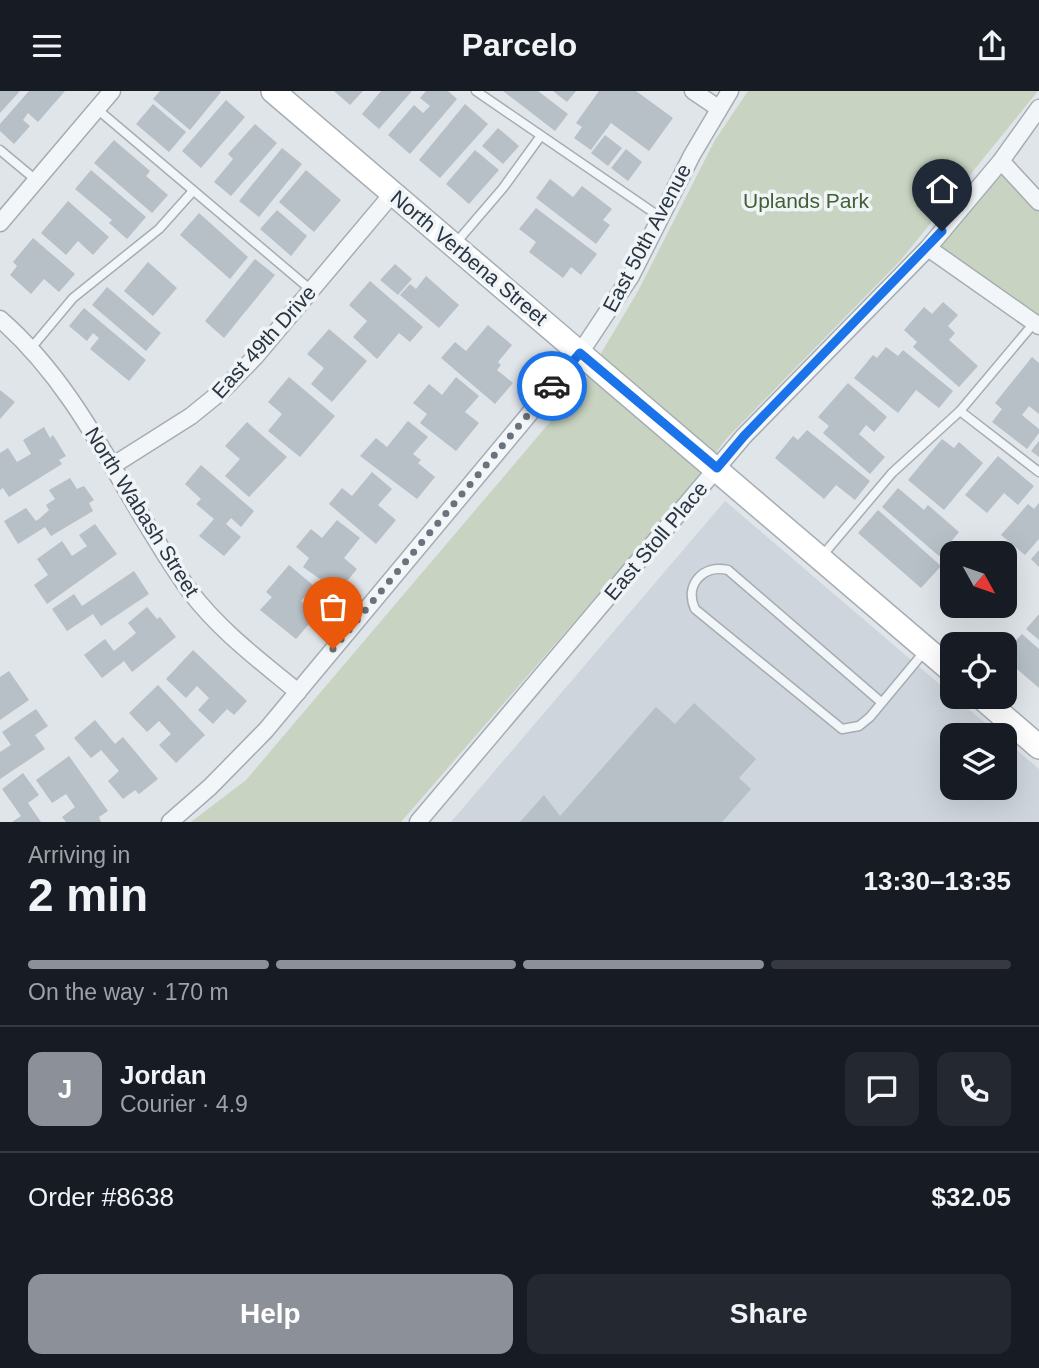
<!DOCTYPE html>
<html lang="en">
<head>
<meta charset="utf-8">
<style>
	:root { --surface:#171b24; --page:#242831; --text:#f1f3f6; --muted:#9ea1a6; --line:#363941; --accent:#8c9099 }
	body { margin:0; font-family:Arial,sans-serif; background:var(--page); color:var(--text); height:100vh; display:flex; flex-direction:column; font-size:26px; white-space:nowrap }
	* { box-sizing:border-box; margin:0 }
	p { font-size:23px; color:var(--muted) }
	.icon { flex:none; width:38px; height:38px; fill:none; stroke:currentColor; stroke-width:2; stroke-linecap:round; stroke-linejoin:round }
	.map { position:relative; height:731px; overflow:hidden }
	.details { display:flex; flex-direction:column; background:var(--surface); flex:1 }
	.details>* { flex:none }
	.needle { width:46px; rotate:130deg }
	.tools { position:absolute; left:940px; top:450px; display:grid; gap:14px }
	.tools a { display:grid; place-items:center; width:77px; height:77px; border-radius:14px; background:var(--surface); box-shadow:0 7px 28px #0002; font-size:35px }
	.pin { position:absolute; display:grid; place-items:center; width:60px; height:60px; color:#fff; margin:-72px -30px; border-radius:50% 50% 50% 0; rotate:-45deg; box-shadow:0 0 7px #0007 }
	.pin .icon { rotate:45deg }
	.courier { position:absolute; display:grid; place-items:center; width:70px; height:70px; margin:-35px; border:5px solid #1a73e8; border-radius:50%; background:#fff; color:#222; box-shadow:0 2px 9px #0007 }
	.headline em { font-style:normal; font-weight:700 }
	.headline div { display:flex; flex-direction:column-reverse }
	.headline { display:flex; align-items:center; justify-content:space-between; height:119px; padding:0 28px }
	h1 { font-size:46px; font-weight:700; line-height:52px }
	.bar { display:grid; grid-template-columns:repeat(4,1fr); gap:10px 7px; align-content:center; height:84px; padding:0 28px }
	.bar i { height:9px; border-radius:5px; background:var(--line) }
	.bar .current { background:var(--accent) }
	.bar p { grid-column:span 4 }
	.line { display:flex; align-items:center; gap:18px; padding:0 28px; border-top:2px solid var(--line) }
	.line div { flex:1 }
	.round { display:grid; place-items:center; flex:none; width:74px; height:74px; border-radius:14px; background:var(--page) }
	.primary-button { display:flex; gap:14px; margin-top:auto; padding:14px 28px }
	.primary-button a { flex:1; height:80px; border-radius:14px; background:var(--accent); color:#fff; font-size:28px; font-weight:700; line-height:80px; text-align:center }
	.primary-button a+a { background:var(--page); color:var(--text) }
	header { display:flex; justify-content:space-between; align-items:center; height:91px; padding:0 28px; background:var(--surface); font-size:32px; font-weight:700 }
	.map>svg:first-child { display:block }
	.built { fill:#ced5dc }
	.green { fill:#c8d4c1 }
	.building { fill:#b7bfc7 }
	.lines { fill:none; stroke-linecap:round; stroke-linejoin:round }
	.lane-casing { stroke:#a5adb4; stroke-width:11 }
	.street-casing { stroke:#a5adb4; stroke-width:19 }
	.secondary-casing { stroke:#a5adb4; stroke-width:26 }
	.lane { stroke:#f3f6f8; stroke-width:8 }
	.street { stroke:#f3f6f8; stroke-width:16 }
	.secondary { stroke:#fff; stroke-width:23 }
	.done { stroke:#68737d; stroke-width:7; stroke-dasharray:0 12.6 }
	.route { stroke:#1a73e8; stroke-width:9 }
	.labels { text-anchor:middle; stroke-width:7; stroke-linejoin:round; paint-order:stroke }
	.park-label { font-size:21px; fill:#415f35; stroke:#f0f4f7 }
	.street-label { font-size:21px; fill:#283542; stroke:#f0f4f7 }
</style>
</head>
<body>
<header><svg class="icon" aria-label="menu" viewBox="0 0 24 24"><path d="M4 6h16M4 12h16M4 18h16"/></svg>Parcelo<svg class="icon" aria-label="share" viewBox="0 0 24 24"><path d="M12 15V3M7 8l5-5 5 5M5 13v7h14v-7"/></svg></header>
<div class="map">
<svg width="1039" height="731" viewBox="0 0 1039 731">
	<rect width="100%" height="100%" fill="#e0e5ea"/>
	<path class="built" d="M725 410 999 644H952V696H1004L1005 649 1039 678V731H451Z"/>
	<g class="green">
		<path d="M748 0H1038L900 170 727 347 678 411 401 731H191L246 689 584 291 638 200 715 49Z"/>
		<path d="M1001 70 1039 111V235L928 157Z"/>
	</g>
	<g class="building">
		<path d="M0 0H20L0 22Z"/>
		<path d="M29 0H65L38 31 28 22 23 29 30 35 14 53 0 40V33Z"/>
		<path d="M160 0H220L221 1 190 39 153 8Z"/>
		<path d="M334 0H363L350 14Z"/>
		<path d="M381 0H412L379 38 362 23Z"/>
		<path d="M426 0H448L457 8 410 63 388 44 414 14 423 22 430 15 420 7Z"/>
		<path d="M503 0H538L568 23 555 40Z"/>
		<path d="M553 0H576L567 11Z"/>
		<path d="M599 0H636L673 27 649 60 611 32 591 59 574 47 582 36 576 32Z"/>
		<path d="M226 9 245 26 201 77 182 60Z"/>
		<path d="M153 13 186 41 169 61 136 33Z"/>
		<path d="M465 13 488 33 440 87 419 69Z"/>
		<path d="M255 33 277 52 231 105 214 91 233 68 228 63Z"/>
		<path d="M498 37 519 55 503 73 482 55Z"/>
		<path d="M605 44 622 57 608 75 591 62Z"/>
		<path d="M114 49 150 80 146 85 168 104 152 122 94 72Z"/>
		<path d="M282 57 302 73 259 126 239 110Z"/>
		<path d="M626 58 642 71 628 90 611 77Z"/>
		<path d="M475 59 499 79 469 113 446 93Z"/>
		<path d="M91 79 146 126 127 148 109 132 112 129 75 98Z"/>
		<path d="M306 79 341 109 314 141 279 111Z"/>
		<path d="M550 88 573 106 582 95 612 118 603 129 610 134 596 153 536 107Z"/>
		<path d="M68 110 109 146 93 164 78 150 66 164 41 142Z"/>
		<path d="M536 117 597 163 581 184 571 176 563 187 529 161 536 151 519 138Z"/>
		<path d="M277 119 307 145 291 165 260 138Z"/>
		<path d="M199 122 248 166 230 188 180 144Z"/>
		<path d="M33 147 75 183 59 201 44 188 31 203 10 184 17 175 13 171Z"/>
		<path d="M255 168 275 184 224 247 205 230Z"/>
		<path d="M148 171 177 197 153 225 124 200Z"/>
		<path d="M395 173 412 188 398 204 380 189Z"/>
		<path d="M426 185 459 214 439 237 400 204 410 193 416 198Z"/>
		<path d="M370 190 423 236 410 251 399 242 377 268 353 246 367 230 349 214Z"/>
		<path d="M107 196 161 242 146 260 92 214Z"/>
		<path d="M943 211 958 224 948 235 955 242 949 249 978 275 959 296 913 256 917 251 904 239 924 216 932 223Z"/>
		<path d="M84 217 146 269 129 290 90 258 99 247 93 242 87 250 69 235Z"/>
		<path d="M488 234 512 254 498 271 501 274 497 279 513 292 495 313 441 267 455 251 466 260Z"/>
		<path d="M329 238 367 270 332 311 311 293 324 277 307 263Z"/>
		<path d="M886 256 898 265 903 259 953 300 939 317 916 299 898 322 854 287 873 264 877 267Z"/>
		<path d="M1032 266 1039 272V323L1029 315 1022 324 1039 338V342L1027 358 992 331 1002 318 995 312Z"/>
		<path d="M289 286 335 325 300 366 268 340 282 323 268 311Z"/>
		<path d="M456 286 479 305 465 321 479 332 456 360 420 332 427 323 413 312 429 293 442 304Z"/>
		<path d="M848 292 887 326 874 341 866 334 859 343 885 366 870 383 823 342 829 335 818 326Z"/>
		<path d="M0 299 15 311 0 328Z"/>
		<path d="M408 330 428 346 413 363 421 369 418 372 435 386 417 408 360 365 376 347 387 356Z"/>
		<path d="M247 331 287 366 249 406 225 385 240 368 225 355Z"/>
		<path d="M44 336 50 347 53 344 66 365 59 369 62 373 9 406 3 397 0 399V362L8 357 17 371 31 363 23 349Z"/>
		<path d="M807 339 870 390 855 409 836 394 824 408 775 367 793 345 798 349Z"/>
		<path d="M942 348 954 357 959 351 983 372 944 419 908 389Z"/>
		<path d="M1039 350V366L1031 360Z"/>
		<path d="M998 365 1034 395 1018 414 1004 402 987 422 965 404Z"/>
		<path d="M201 374 254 420 241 436 231 427 226 433 241 446 224 465 199 445 214 428 196 413 201 408 185 393Z"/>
		<path d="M372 381 392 398 378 414 396 429 376 453 329 413 342 397 352 405Z"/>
		<path d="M70 387 77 398 84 395 94 409 89 412 93 420 51 445 45 436 18 453 4 430 26 417 36 430 39 428 49 419 46 414 55 408 49 399Z"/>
		<path d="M898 397 924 419 928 414 959 441 939 465 882 416Z"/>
		<path d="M1039 412V448L1025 464 1001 444 1028 413 1034 418Z"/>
		<path d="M878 419 941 475 921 497 858 442Z"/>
		<path d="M337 429 360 447 344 467 357 478 338 501 303 476 309 467 296 456 311 438 322 447Z"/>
		<path d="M95 433 117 463 47 513 34 494 48 484 37 468 62 450 72 465 87 455 79 444Z"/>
		<path d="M1039 459V476L1031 468Z"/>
		<path d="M289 474 314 495 301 510 316 525 296 548 260 519 272 506 266 501Z"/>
		<path d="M134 480 149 503 101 535 93 523 67 540 52 518 74 503 82 515Z"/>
		<path d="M147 516 157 528 160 526 176 546 132 581 124 570 102 587 84 564 105 548 114 560 136 542 128 532Z"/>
		<path d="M1039 523V549L1026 538Z"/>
		<path d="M1022 543 1039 558V597L1004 567V562Z"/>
		<path d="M193 559 247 610 234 624 227 618 213 633 198 619 209 607 197 595 186 607 166 588Z"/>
		<path d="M9 580 29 609 0 629V586Z"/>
		<path d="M158 594 205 644 176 672 159 654 171 643 159 630 147 641 129 622Z"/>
		<path d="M694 612 756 668 739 687 751 698 722 731H520L544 704 560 725 656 616 675 633Z"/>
		<path d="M36 618 48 635 35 644 45 658 0 688V661L11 654 2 641Z"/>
		<path d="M95 629 115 653 123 646 158 688 139 703 135 699 123 708 108 690 119 680 101 659 91 667 74 647Z"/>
		<path d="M69 665 108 720 99 726 101 731H66L62 726 75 716 66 703 52 712 36 689Z"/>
		<path d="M23 682 39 704 28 712 41 731H12L21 725 2 698Z"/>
	</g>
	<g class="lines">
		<defs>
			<g id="lane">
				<path d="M476 0 660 126"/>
				<path d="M97 18 311 199"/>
				<path d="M0 59 36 89"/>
				<path d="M455 153 503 97 540 46"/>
				<path d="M32 256 73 207 159 138 193 100"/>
				<path d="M960 320 1039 381"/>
				<path d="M822 465 892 382 960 320 1034 232"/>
				<path d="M881 611 728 479C703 473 684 494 695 518L842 638 859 635 870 626 924 561"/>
			</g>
			<g id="street">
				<path d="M693 0 718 17"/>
				<path d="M1001 70 1039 111"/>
				<path d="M0 132 112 0"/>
				<path d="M928 157 1039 235"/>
				<path d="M0 228C85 302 124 409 189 499 219 539 259 569 298 601"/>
				<path d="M112 375 191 325 223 299 255 266 393 102"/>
				<path d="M170 731 210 696 266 639 580 262 631 185 692 64 730 0"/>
				<path d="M418 731 744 345 928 157 1001 70 1039 17"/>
			</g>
			<g id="secondary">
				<path d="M273 0 952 580"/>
				<path d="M981 606 1039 656"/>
			</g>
		</defs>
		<use href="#lane" class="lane-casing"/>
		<use href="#street" class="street-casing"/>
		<use href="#secondary" class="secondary-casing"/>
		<use href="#lane" class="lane"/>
		<use href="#street" class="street"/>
		<use href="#secondary" class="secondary"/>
	</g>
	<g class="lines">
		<path class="done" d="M333 558 552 295"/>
		<path class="route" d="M552 295 580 262 717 377 744 345 942 140"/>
	</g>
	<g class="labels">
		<g class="park-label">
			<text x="806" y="117">Uplands Park</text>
		</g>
		<g class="street-label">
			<text transform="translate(647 147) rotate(-62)" y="7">East 50th Avenue</text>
			<text transform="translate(469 167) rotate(40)" y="7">North Verbena Street</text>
			<text transform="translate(264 251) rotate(-48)" y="7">East 49th Drive</text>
			<text transform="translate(142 421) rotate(58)" y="7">North Wabash Street</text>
			<text transform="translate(656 450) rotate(-50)" y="7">East Stoll Place</text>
		</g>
	</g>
</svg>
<div class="tools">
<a><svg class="needle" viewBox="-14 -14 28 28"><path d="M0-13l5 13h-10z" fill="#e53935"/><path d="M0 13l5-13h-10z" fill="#9ea1a6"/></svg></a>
<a><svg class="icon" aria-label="locate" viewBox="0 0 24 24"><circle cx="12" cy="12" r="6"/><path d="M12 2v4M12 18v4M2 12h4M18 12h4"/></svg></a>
<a><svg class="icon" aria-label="layers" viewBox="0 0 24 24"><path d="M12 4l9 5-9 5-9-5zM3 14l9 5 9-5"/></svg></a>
</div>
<div class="pin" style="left:333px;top:558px;background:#ea580c"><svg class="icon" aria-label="bag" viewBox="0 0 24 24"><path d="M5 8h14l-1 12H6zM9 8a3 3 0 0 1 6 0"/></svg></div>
<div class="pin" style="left:942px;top:140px;background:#1f2937"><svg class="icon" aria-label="home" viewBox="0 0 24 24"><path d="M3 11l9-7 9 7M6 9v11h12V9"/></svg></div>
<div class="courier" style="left:552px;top:295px"><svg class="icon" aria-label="car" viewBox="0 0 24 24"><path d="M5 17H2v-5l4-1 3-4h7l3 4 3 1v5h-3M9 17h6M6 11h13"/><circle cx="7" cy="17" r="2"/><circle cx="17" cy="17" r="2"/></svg></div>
</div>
<section class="details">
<div class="headline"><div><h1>2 min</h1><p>Arriving in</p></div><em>13:30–13:35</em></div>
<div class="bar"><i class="current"></i><i class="current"></i><i class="current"></i><i></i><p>On the way · 170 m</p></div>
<div class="line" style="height:126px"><b class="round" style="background:var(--accent);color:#fff">J</b><div><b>Jordan</b><p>Courier · 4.9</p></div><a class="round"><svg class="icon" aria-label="chat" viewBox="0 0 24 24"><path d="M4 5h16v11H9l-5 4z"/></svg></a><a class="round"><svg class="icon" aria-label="phone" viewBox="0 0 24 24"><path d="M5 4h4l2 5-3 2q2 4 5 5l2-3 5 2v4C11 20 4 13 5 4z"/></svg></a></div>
<div class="line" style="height:91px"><div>Order #8638</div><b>$32.05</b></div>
<div class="primary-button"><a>Help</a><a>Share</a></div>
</section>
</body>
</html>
